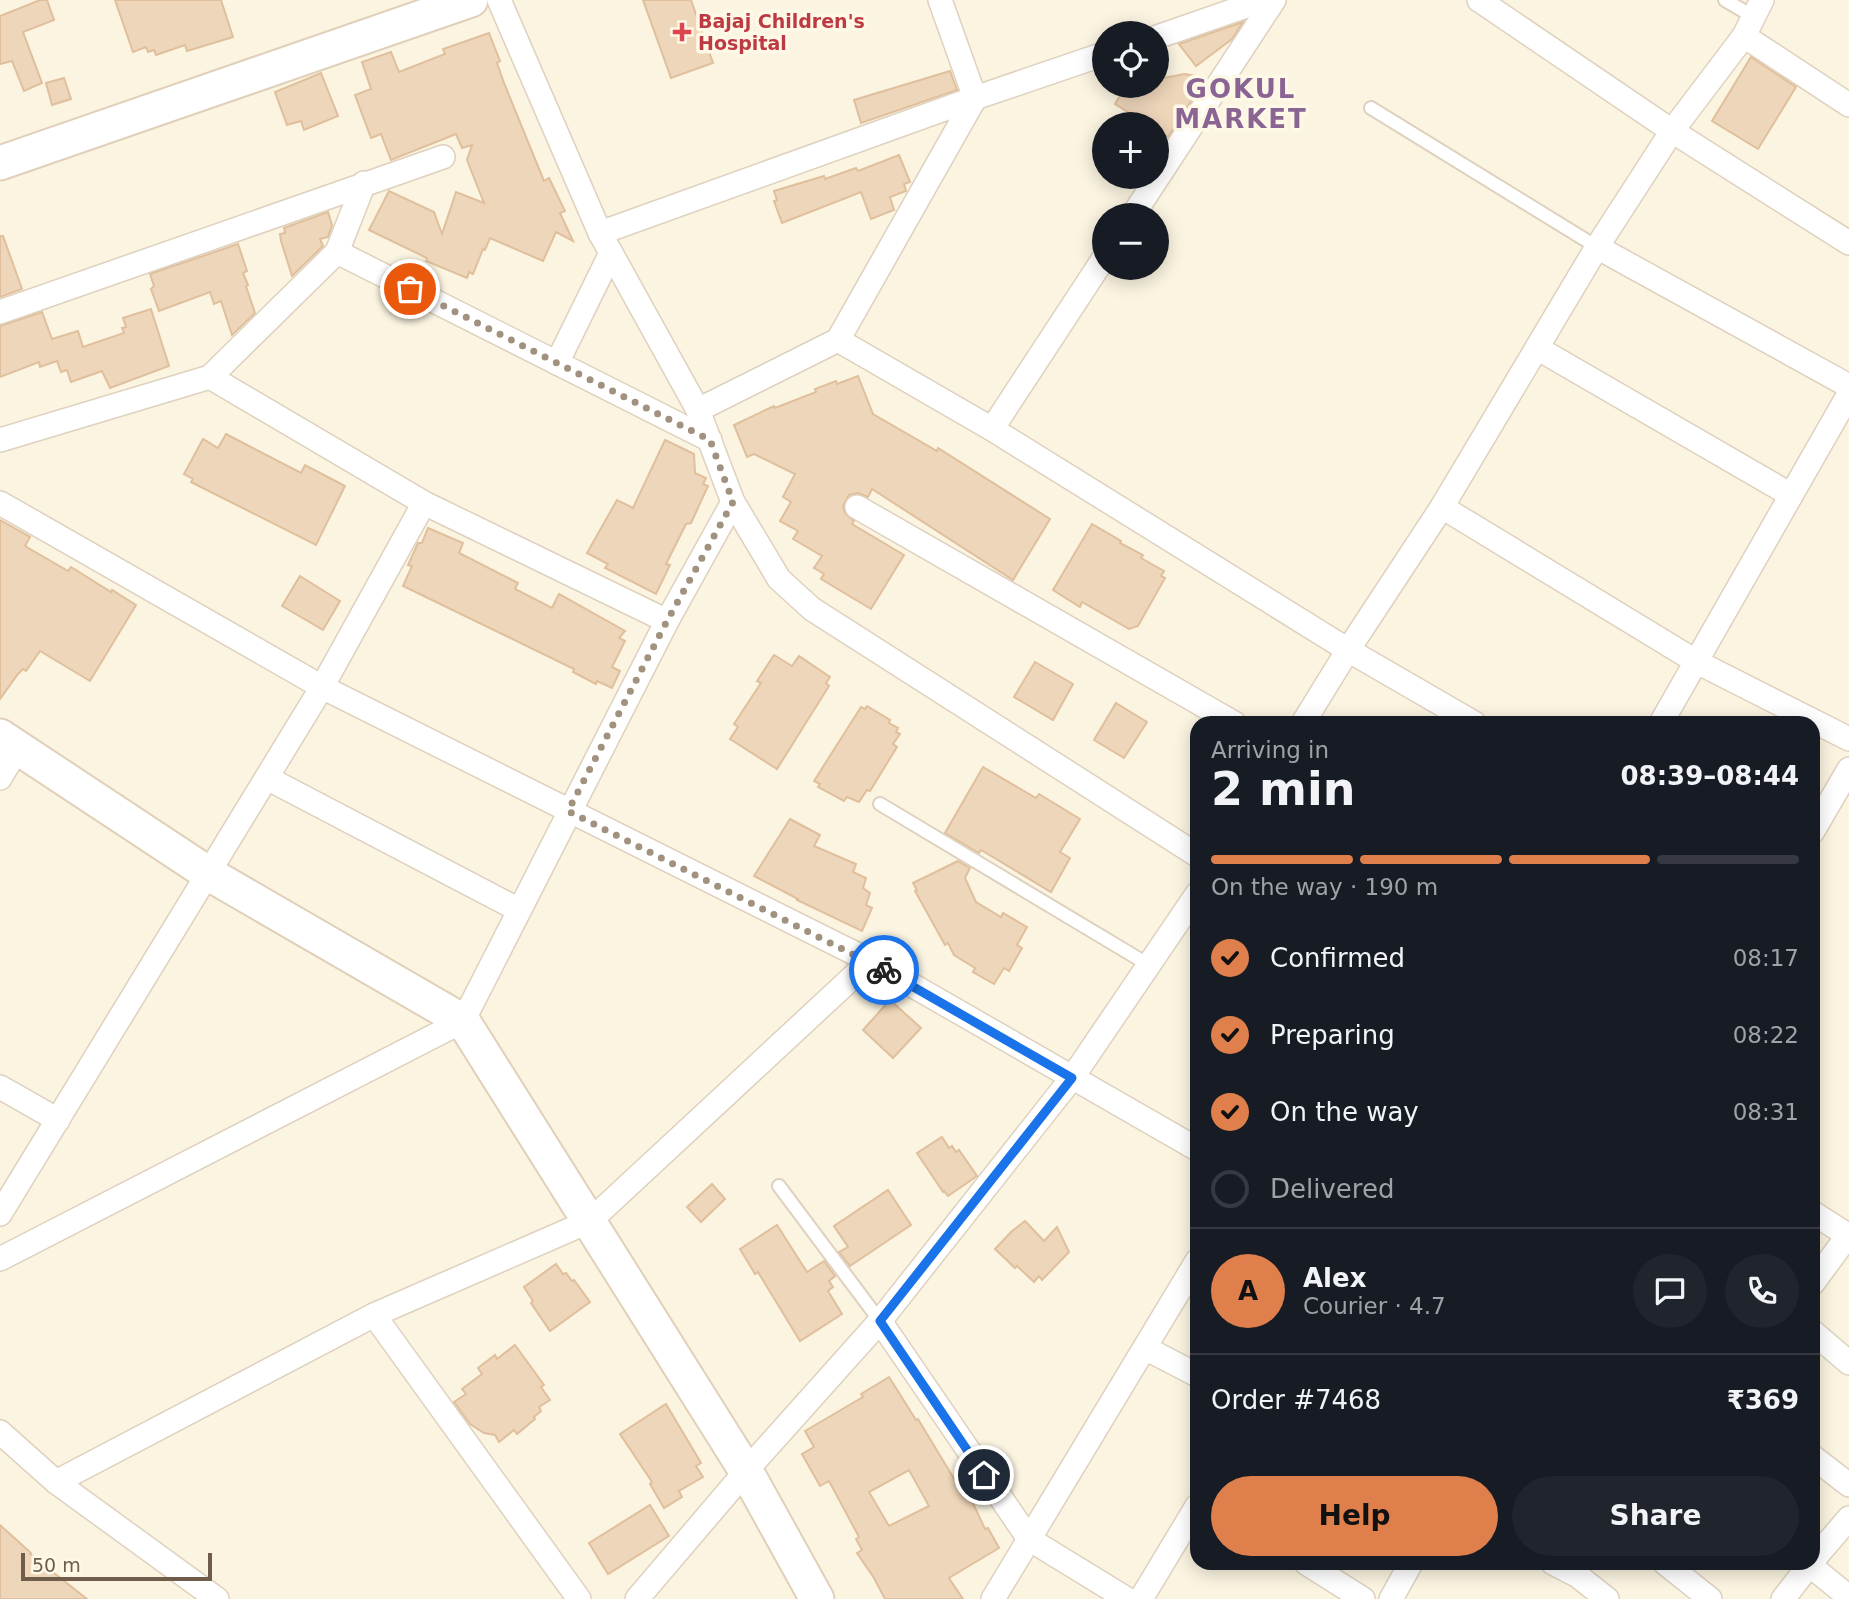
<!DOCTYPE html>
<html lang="en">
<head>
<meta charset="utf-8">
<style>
	:root { --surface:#171b24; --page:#20242c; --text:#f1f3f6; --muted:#9ea1a6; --line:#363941; --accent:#df804c }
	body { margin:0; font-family:"DejaVu Sans",sans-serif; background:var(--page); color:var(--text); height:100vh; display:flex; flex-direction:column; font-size:26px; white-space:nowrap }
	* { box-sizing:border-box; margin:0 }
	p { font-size:23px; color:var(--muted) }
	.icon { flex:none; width:38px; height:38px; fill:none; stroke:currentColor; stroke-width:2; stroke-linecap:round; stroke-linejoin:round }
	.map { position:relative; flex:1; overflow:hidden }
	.details { position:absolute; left:1190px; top:716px; width:630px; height:854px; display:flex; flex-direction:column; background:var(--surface); border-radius:21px; box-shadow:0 4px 18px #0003 }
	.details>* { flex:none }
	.buttons { position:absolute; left:1092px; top:21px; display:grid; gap:14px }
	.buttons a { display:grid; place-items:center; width:77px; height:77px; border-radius:50%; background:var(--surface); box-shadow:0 4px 18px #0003; font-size:35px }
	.scale { position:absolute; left:21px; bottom:18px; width:191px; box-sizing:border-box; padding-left:7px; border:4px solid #705c4a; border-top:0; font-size:19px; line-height:24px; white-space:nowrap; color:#705c4a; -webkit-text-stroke:5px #fef8e7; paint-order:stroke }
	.pin { position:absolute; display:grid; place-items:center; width:60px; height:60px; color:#fff; margin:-30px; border:4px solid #fff; border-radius:50%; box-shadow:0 2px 7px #0007 }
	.courier { position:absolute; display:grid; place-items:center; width:70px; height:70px; margin:-35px; border:5px solid #1a73e8; border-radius:50%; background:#fff; color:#222; box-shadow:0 2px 9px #0007 }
	.summary em { font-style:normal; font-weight:700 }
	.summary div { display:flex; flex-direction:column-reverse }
	.summary { display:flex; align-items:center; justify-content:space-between; height:119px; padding:0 21px }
	h1 { font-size:46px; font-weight:700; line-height:52px }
	.bar { display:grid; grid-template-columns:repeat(4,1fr); gap:10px 7px; align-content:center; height:84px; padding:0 21px }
	.bar i { height:9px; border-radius:5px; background:var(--line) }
	.bar .active { background:var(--accent) }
	.bar p { grid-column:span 4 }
	.line { display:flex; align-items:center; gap:18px; padding:0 21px; border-top:2px solid var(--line) }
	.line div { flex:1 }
	.round { display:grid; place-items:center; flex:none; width:74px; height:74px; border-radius:37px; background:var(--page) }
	ol { padding:0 21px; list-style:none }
	li { display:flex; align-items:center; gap:21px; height:77px }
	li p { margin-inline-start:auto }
	li .icon { padding:7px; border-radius:50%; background:var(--accent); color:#111; stroke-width:4 }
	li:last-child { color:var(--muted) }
	li i { width:38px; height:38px; border:4px solid var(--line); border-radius:50% }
	.cta { display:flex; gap:14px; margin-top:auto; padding:14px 21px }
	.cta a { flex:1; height:80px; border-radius:42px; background:var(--accent); color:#111; font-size:28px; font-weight:700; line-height:80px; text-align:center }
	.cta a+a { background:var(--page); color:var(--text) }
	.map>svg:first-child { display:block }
	.building { fill:#eed6ba; stroke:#e0bf9c; stroke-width:2; fill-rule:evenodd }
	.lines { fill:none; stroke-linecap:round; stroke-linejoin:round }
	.lane-casing { stroke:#ded1be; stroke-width:16 }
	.street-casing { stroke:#ded1be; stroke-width:26 }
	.secondary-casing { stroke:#e0d0b9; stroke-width:37 }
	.lane { stroke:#fff; stroke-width:12 }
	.street { stroke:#fff; stroke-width:23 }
	.secondary { stroke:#fff; stroke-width:33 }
	.done { stroke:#a1917f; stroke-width:7; stroke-dasharray:0 12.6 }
	.route { stroke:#1a73e8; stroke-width:9 }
	.health-dot { fill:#e0444e; stroke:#fef8e7; stroke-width:2.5 }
	.labels { text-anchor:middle; stroke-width:7; stroke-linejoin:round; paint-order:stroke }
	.health-label { font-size:19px; font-weight:bold; fill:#be3a42; stroke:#fef8e7; text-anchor:start }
	.district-label { font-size:26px; font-weight:bold; letter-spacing:2px; fill:#8a6593; stroke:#fef8e7 }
</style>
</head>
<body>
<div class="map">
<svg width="1849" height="1599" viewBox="0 0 1849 1599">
	<rect width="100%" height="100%" fill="#fbf4e1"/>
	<g class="building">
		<path d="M40 0H47L54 20 23 32 42 83 24 91 12 61 0 64V16Z"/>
		<path d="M115 0H221L233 37 187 51 185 45 156 55 154 50 148 52 146 47 133 52Z"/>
		<path d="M643 0H691L713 63 671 78Z"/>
		<path d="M1243 22 1232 39 1196 66 1179 44Z"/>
		<path d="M489 33 500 61 497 63 504 83 544 181 549 178 565 211 560 213 573 241 556 232 543 261 490 238 485 250 483 249 473 274 469 272 467 278 426 261 427 258 369 230 389 191 434 212 442 234 456 192 484 203 467 160 472 145 462 148 456 134 391 160 381 134 371 138 355 95 371 89 362 62 391 52 399 72 445 54 443 49Z"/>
		<path d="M1751 57 1796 87 1758 149 1712 121Z"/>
		<path d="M950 71 957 90 861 123 854 100Z"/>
		<path d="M321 73 338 116 304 130 301 121 287 125 275 92Z"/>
		<path d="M1185 74 1206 78 1168 137 1157 130V124H1147L1115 104 1126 86H1157V79Z"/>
		<path d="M64 78 71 99 52 105 46 83Z"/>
		<path d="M899 155 910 182 904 184 906 191 890 197 894 210 871 219 861 192 782 223 774 201 777 200 774 191 824 176 825 179 856 168 858 171Z"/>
		<path d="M328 212 332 225 328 237 320 239 323 246 292 276 281 241 280 234 285 233 284 228Z"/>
		<path d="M0 236H3L22 289 0 297Z"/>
		<path d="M238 244 247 271 243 273 248 285 246 286 255 313 232 335 221 301 214 304 210 292 159 311 151 289 154 286 150 274Z"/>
		<path d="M151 309 169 366 110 388 102 371 71 382 67 370 61 372 57 361 40 367 39 362 0 377V326L42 312 52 339 78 331 83 347 124 333 122 328 126 327 123 318Z"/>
		<path d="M858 376 873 414 937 451 938 448 1050 519 1013 580 872 489 868 497 858 493 849 495 843 506 845 513 854 521 852 524 904 555 871 609 821 579 824 574 814 568 822 556 793 539 798 531 780 521 791 502 783 497 795 474 754 454 747 457 734 425 774 406 775 408 816 392 815 389 836 381 837 384Z"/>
		<path d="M226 434 301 473 305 465 345 486 316 545 191 482 193 479 184 474 203 439 218 448Z"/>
		<path d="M665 440 694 454 695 473 706 478 703 484 708 486 691 523 686 524 666 564 670 565 656 594 605 568 608 564 587 553 617 500 633 508Z"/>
		<path d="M0 520 30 537 25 546 68 571 71 567 111 592 112 590 136 605 90 681 40 651 26 671 23 669 18 674 0 699Z"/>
		<path d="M1092 524 1121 541 1120 543 1143 555 1141 558 1164 571 1161 576 1165 578 1138 626 1129 629 1082 602 1080 607 1053 590Z"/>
		<path d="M428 528 463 543 459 553 518 583 515 589 552 608 559 594 625 631 619 638 625 641 612 667 620 671 612 688 597 681 596 684 573 672 574 669 403 586 412 566 408 565 418 543H422Z"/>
		<path d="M300 576 340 601 323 630 282 606Z"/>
		<path d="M774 655 792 666 799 656 830 677 826 683 829 686 777 769 730 739 738 727 734 724 761 683 757 681Z"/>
		<path d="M1035 662 1073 684 1053 720 1014 697Z"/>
		<path d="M1116 703 1147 722 1124 758 1094 740Z"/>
		<path d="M867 706 890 720 889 723 898 728 896 732 900 734 893 744 897 747 870 791 867 790 859 802 847 797 844 801 818 787 820 784 814 781 861 707 865 709Z"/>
		<path d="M983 767 1036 798 1039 794 1080 819 1060 852 1070 858 1051 892 981 850 979 853 945 833Z"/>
		<path d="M790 819 820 835 814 846 856 864 853 872 866 878 863 888 870 893 866 905 872 908 862 931 797 900 798 899 754 876Z"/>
		<path d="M958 861 970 868 965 878 976 902 1001 917 1003 913 1027 927 1017 945 1022 948 1009 971 1004 968 994 984 973 972 975 968 954 955 948 943 945 945 915 891 917 890 913 883Z"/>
		<path d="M890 1000 921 1028 893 1058 863 1030Z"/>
		<path d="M942 1137 949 1148 952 1146 956 1152 959 1150 977 1176 948 1196 944 1191 943 1192 917 1153Z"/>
		<path d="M712 1184 725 1199 701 1222 687 1207Z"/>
		<path d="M888 1190 911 1225 850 1266 839 1252 848 1247 834 1226Z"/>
		<path d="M1025 1221 1044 1241 1057 1227 1069 1252 1042 1280 1039 1276 1034 1282 1017 1266 1015 1268 995 1249 1011 1232Z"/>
		<path d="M777 1225 807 1272 824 1261 835 1276 829 1281 833 1287 828 1291 842 1314 800 1341 758 1272 755 1274 740 1249Z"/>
		<path d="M556 1264 563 1274 566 1273 572 1281 574 1280 590 1302 550 1331 531 1303 533 1301 524 1287Z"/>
		<path d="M515 1345 544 1385 541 1387 550 1400 539 1407 541 1411 534 1417 535 1419 517 1434 514 1430 499 1442 495 1435 484 1433 470 1424 454 1402 466 1394 462 1389 482 1374 478 1368 495 1355 497 1359Z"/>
		<path d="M889 1377 916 1420 918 1419 959 1487 964 1484 985 1529 988 1528 999 1548 949 1578 963 1599H885L874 1578 857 1553 862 1550 856 1539 859 1537 829 1481 820 1486 802 1454 814 1447 805 1431 863 1397 861 1394ZM909 1470 929 1506 889 1526 869 1492Z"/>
		<path d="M666 1404 701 1463 696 1466 703 1477 679 1491 682 1497 664 1508 650 1484 652 1482 620 1434Z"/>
		<path d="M650 1505 669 1536 608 1574 589 1543Z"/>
		<path d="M0 1525 31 1553 30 1554 87 1599H0Z"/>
	</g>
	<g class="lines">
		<defs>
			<g id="lane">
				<path d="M1725 0 1754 17"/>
				<path d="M1371 108 1597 247"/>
				<path d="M880 804 1149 965"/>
				<path d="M779 1186 880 1321"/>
			</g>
			<g id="street">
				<path d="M499 0 600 233 698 410 733 502 779 579 812 609 1197 855"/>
				<path d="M1479 0 1672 131 1849 243"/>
				<path d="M1744 36 1849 105"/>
				<path d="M1157 37 1264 0"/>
				<path d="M1133 215 1274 0"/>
				<path d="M600 233 975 98 1104 54"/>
				<path d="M1597 247 1849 386"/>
				<path d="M337 252 710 440"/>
				<path d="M0 312 443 157"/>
				<path d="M838 340 992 429 1348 650 1474 723"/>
				<path d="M1537 348 1791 495"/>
				<path d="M557 363 611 253"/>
				<path d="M210 377 424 503 667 621"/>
				<path d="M698 410 838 340 975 98 940 0"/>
				<path d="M992 429 1104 258"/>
				<path d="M0 440 210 377 337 252 364 183"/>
				<path d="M0 503 322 687 870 961 1197 1149"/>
				<path d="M857 507 1234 723"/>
				<path d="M1442 507 1697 662 1849 739"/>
				<path d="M1303 723 1348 650 1442 507 1597 247 1672 131 1744 36 1762 0"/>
				<path d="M1661 723 1849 394"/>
				<path d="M0 778 18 748"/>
				<path d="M267 778 519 910"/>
				<path d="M1813 831 1849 769"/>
				<path d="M0 1087 58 1120"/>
				<path d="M1813 1213 1849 1236"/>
				<path d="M0 1214 322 687 424 503"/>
				<path d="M0 1259 463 1021 667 621 733 502"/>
				<path d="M1813 1283 1849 1234"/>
				<path d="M374 1315 579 1599"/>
				<path d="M880 1321 1029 1539 1127 1599"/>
				<path d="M1813 1332 1849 1363"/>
				<path d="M1145 1348 1197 1375"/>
				<path d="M0 1432 56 1482 217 1599"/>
				<path d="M1813 1457 1849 1485"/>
				<path d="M56 1482 374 1315 590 1221 870 961"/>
				<path d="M1813 1560 1849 1518"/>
				<path d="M1306 1563 1363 1599"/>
				<path d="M1553 1563 1578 1576 1607 1599"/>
				<path d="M1665 1563 1710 1599"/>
				<path d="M1807 1563 1849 1597"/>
				<path d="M637 1599 746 1471 880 1321 1072 1078 1197 894"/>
				<path d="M993 1599 1197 1261"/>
				<path d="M1141 1599 1197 1506"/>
				<path d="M1391 1599 1411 1563"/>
				<path d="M1783 1599 1811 1563"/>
			</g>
			<g id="secondary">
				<path d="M0 163 471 0"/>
				<path d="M0 736 209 874 463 1021 746 1471 817 1599"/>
			</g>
		</defs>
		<use href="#lane" class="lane-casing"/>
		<use href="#street" class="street-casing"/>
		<use href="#secondary" class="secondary-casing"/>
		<use href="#lane" class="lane"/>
		<use href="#street" class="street"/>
		<use href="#secondary" class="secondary"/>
	</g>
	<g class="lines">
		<path class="done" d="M410 289 710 440 733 502 667 621 568 811 884 970"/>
		<path class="route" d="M884 970 1072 1078 880 1321 984 1475"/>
	</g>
	<path class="health-dot" d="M678.5 21.5h7v7h7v7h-7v7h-7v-7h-7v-7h7z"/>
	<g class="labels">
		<g class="health-label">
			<text x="698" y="28">Bajaj Children's<tspan x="698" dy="22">Hospital</tspan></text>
		</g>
		<g class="district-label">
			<text x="1241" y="98">GOKUL<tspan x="1241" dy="30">MARKET</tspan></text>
		</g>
	</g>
</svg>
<div class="buttons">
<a><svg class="icon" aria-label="locate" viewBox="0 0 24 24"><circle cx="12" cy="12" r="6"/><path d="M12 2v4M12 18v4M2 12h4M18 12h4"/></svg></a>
<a>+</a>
<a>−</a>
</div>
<div class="scale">50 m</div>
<div class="pin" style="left:410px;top:289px;background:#ea580c"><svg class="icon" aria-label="bag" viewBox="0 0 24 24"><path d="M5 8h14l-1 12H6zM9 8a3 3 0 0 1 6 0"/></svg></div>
<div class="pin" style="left:984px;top:1475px;background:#1f2937"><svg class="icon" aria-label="home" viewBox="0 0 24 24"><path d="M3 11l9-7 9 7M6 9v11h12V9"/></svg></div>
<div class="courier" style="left:884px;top:970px"><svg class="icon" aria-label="bike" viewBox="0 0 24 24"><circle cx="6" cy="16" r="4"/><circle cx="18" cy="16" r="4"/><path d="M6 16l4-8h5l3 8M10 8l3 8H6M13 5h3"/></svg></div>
<section class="details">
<div class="summary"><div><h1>2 min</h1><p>Arriving in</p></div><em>08:39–08:44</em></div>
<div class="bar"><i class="active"></i><i class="active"></i><i class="active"></i><i></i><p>On the way · 190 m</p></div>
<ol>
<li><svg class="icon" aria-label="check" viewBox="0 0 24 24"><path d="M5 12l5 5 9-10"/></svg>Confirmed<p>08:17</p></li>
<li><svg class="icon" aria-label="check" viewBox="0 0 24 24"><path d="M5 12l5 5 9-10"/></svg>Preparing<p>08:22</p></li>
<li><svg class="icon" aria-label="check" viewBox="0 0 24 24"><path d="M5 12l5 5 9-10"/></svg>On the way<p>08:31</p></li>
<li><i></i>Delivered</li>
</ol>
<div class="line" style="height:126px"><b class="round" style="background:var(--accent);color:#111">A</b><div><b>Alex</b><p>Courier · 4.7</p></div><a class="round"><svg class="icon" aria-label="chat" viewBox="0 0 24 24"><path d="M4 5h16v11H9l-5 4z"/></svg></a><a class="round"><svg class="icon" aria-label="phone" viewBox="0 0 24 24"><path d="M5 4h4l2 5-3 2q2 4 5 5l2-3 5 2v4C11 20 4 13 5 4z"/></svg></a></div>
<div class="line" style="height:91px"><div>Order #7468</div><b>₹369</b></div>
<div class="cta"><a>Help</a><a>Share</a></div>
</section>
</div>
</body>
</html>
